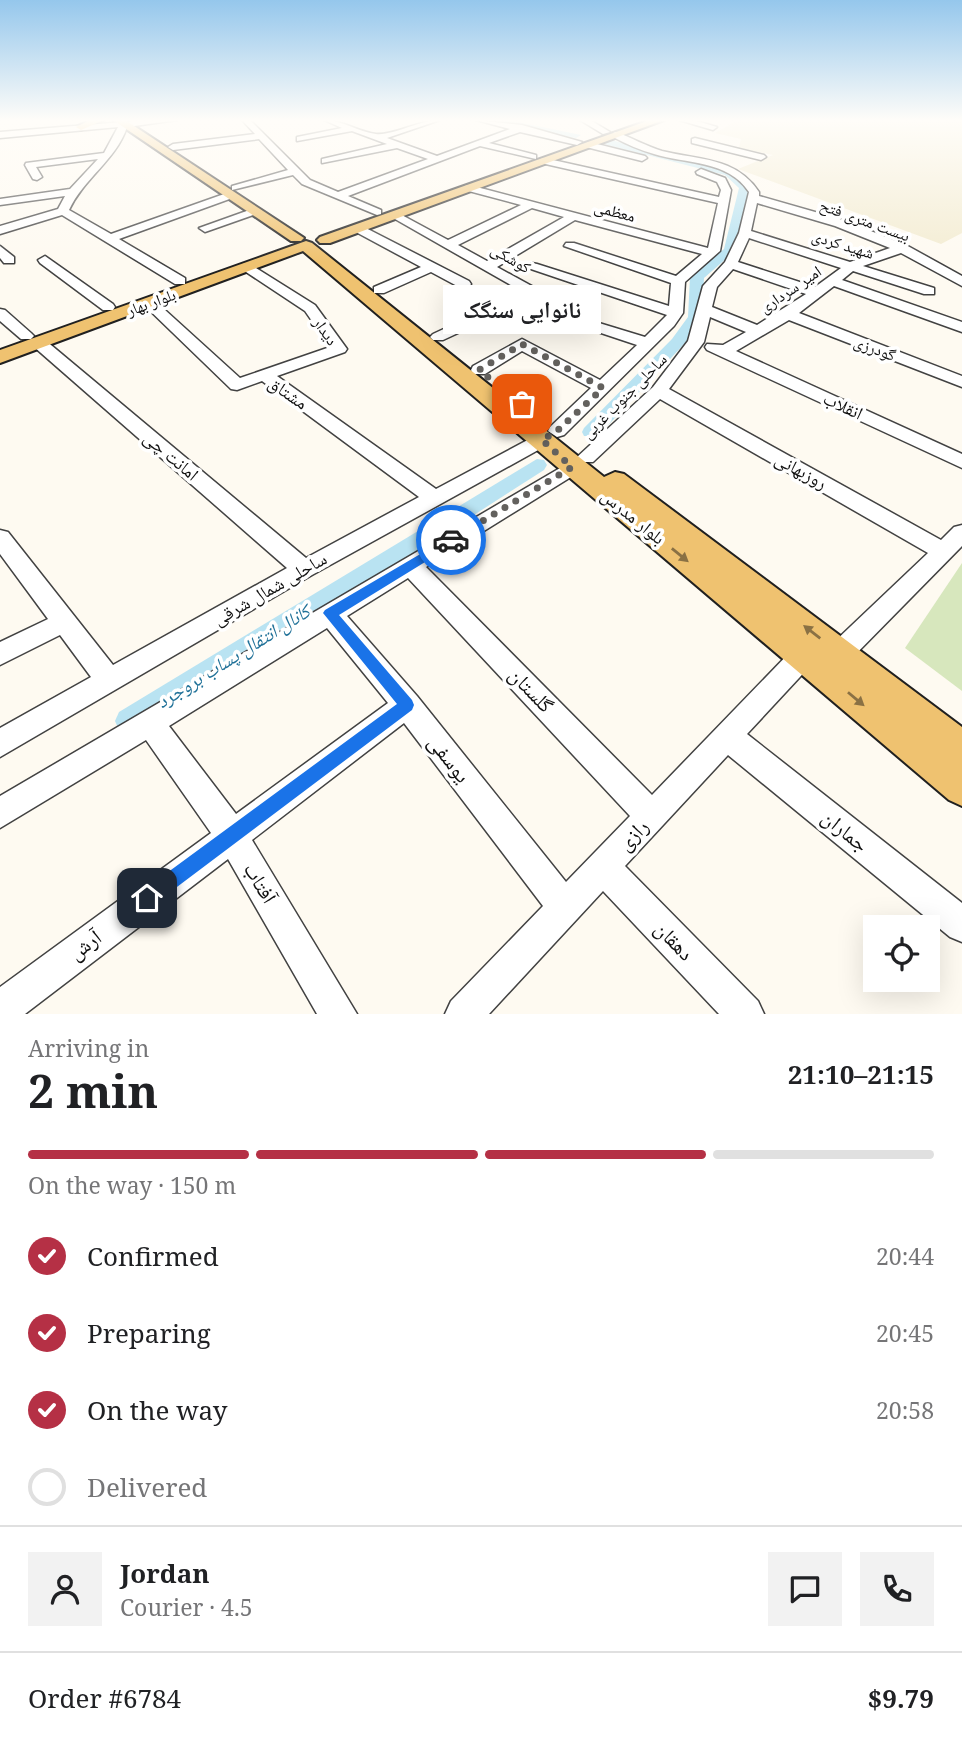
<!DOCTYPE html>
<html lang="en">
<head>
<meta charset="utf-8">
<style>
	:root { --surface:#fff; --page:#f2f2f2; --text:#202124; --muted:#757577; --line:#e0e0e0; --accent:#b53045 }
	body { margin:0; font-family:"Noto Serif","Noto Naskh Arabic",serif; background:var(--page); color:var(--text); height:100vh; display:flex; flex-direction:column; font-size:26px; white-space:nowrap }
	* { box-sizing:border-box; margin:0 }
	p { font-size:23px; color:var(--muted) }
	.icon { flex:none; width:38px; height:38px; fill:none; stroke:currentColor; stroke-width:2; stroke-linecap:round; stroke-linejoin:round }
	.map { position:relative; height:1014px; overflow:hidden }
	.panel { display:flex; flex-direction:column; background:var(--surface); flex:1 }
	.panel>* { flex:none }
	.tools { position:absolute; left:863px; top:915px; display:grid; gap:14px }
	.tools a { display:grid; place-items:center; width:77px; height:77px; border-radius:0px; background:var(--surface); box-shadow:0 7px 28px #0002; font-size:35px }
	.pin { position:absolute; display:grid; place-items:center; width:60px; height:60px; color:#fff; margin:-30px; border-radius:14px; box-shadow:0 4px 10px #0006 }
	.courier { position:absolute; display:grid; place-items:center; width:70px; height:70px; margin:-35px; border:5px solid #1a73e8; border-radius:50%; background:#fff; color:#222; box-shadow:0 2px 9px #0007 }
	.bubble { position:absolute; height:49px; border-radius:0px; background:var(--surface); box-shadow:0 7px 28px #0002; font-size:23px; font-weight:700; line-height:49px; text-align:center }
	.headline em { font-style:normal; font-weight:700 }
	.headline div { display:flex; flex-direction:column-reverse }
	.headline { display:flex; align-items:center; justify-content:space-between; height:119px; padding:0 28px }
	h1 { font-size:46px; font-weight:700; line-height:52px }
	.bar { display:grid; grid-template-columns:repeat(4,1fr); gap:10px 7px; align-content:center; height:84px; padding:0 28px }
	.bar i { height:9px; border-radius:5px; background:var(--line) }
	.bar .current { background:var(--accent) }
	.bar p { grid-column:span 4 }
	.line { display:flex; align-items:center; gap:18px; padding:0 28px; border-top:2px solid var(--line) }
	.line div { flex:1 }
	.round { display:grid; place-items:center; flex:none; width:74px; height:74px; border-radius:0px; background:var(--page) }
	ol { padding:0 28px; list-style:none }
	li { display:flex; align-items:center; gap:21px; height:77px }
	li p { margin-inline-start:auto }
	li .icon { padding:7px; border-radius:50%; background:var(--accent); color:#fff; stroke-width:4 }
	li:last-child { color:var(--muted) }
	li i { width:38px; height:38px; border:4px solid var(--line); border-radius:50% }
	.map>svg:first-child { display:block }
	.farmland { fill:#f3ecd2 }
	.green { fill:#d7e7bd }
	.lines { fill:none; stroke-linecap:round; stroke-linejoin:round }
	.canal { fill:#b9e3f2; fill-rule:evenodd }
	.minor-casing { stroke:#424242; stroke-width:3 }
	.major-casing { stroke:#202020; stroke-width:4 }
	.minor { fill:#fff; fill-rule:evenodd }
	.major { fill:#efc270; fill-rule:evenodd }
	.oneway { fill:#8a7144 }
	.route { fill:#1a73e8 }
	.done { stroke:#63615e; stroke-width:7; stroke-dasharray:0 12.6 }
	.labels { text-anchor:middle; stroke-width:7; stroke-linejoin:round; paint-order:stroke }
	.far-street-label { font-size:16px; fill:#0f0f0f; stroke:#fff }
	.street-label { font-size:18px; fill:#0f0f0f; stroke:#fff }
	.water-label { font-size:19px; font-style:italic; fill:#207198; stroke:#fff }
	.near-street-label { font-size:21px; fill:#0f0f0f; stroke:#fff }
</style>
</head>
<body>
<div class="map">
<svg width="962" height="1014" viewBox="0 0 962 1014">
	<rect width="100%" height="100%" fill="#fefaf1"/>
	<path class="farmland" d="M738 120H962V233L941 244 738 169 773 155 739 148 741 139 715 133Z"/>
	<path class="green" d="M962 563V691L905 648Z"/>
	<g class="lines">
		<g class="canal">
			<path d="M492 120H508L581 135 576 138Z"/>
			<path d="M607 139 733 171 743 178 749 188 736 250 704 278 702 317 686 342 598 436H584L582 432 584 428 672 339 688 317 690 277 724 249 739 188 725 175 604 144V140Z"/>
			<path d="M537 459 544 460 547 465 544 470 139 730 129 734 119 730 115 721 119 712Z"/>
		</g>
		<defs>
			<g id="minor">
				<path d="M147 120H177L127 127C116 160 84 178 69 210L111 234 227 193H235V197L119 239 185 278V284H175L62 215 0 234V226L58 209 65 196 0 205V199L70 189 98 159 36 167 42 177 37 180 33 179 25 165 26 163 104 153 118 127 0 138V132Z"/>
				<path d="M242 120H250L310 180 338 192 428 159 397 148 322 163V159L387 144 352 131 297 141V137L342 128 324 120C343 120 358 132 376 134 392 136 420 120 440 120L387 138 437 156 510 129 476 120 522 125 582 142 577 145 520 132 489 143 536 155V159L480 146 348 196 381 210V214L377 215 302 184 293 175 232 190V186L288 170 259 139 173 150 168 147 173 144 255 134Z"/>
				<path d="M580 120H590L610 132 603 134Z"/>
				<path d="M679 120H693L717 127 713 130Z"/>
				<path d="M616 132C632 138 646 146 662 151 699 160 736 157 759 192V196L843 220 906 245 962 276V286L901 253 863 266 934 288V294H924L853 271 842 280 962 322V332L834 286 799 313 962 376V387L789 320 736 351 962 454V468L707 350 705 347 707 344 723 345 746 332 710 317 704 342 669 389 941 540 954 527 962 525V546L849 661 840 664 831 661 827 653 831 645 928 553 660 399 593 462H579L576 458 653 387 688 341 703 286 725 262 739 233 749 192C728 160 686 164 654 154 640 150 626 144 613 137V133ZM757 203 835 226 890 248 850 262 751 231ZM749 238 841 268 815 287 738 262ZM733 269 806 294 757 325 712 307 717 287Z"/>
				<path d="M695 138 764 155 766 157 761 160 692 143V139Z"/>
				<path d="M589 142 645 156 647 158 642 161 586 147 584 145Z"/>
				<path d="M544 158 719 197 721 190 717 182 697 174 696 172 701 169 725 178 731 190 720 251 685 282 683 313 674 326 564 435 557 437 548 431 550 427 591 388 522 351 485 374H473L471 370 473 366 522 339 600 380 637 345 589 329 533 298 443 340H433L430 337 433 334 523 292 388 215 398 213 448 240 521 205 465 190V186L469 185 708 248 718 203 541 163V159ZM532 208 564 217 487 261 458 245ZM575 220 702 254 676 276 574 243H566L564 246 671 283 669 306 537 264 532 263 525 267 667 315 645 337 599 323 497 267Z"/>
				<path d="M255 208 261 211 259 213 205 232 199 228Z"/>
				<path d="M358 224 469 281 471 284 469 287H459L431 272 384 293H374V287L421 267 354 231 352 228Z"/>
				<path d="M0 246 14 257V263H4L0 258Z"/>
				<path d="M45 256 113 304 115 307 113 310H103L40 263 38 260Z"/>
				<path d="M248 263 315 305 347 349 345 352 277 376 436 489 535 436 542 434 551 440 549 444 312 575 0 757V728L91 677 60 635 0 665V642L48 619 0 554V530L8 532 113 665 287 568 33 346 31 343 33 340H45L306 558 419 497 262 381 237 390 231 389 142 303 149 299 154 300 240 378 330 347 305 311 243 270V264Z"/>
				<path d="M0 309 5 310 31 333 34 336 31 339H21L0 321Z"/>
				<path d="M572 461 579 462 582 467 579 472 426 567 652 795 794 648 803 645 812 648 816 656 812 664 747 734 962 903V942L950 937 728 755 625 866 758 1001 764 1014H719L603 891 489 1014H445L451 1001 543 906 404 723 252 840 357 1014H317L228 859 25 1014H0V987L211 833 146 740 0 828V796ZM408 578 630 816 566 882 417 696 347 616ZM327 628 388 703 236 814 169 726Z"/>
			</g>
			<g id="major">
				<path d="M90 120H104L81 130 76 127Z"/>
				<path d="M113 120H125L304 238 301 241H291Z"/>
				<path d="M650 120H664L330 243H320L317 240 320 237Z"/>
				<path d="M306 241 312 243 604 477 615 472 624 474 962 727V806L949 800 303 251 0 363V350Z"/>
			</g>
		</defs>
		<use href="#minor" class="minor-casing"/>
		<use href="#major" class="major-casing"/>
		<use href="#minor" class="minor"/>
		<use href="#major" class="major"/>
	</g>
	<defs><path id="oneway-solid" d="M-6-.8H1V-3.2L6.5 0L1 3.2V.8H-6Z" transform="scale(1.75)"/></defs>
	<g class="oneway">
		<use href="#oneway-solid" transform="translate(680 555) rotate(39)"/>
		<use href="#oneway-solid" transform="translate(812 632) rotate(-142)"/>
		<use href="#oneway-solid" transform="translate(856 699) rotate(40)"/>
	</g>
	<linearGradient id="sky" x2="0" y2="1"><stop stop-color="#95c7ec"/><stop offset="0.46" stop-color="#fffdf9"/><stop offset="1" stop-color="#fffdf9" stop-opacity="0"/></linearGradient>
	<rect width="962" height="262" fill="url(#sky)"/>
	<path class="route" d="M451 536 456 537V543L339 615 412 700 414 705 412 710 153 905 147 907 141 905 138 898 141 892 397 704 323 613 325 610Z"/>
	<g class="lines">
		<path class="done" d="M451 540 572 467 542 440 557 431 603 388 522 344 479 370 522 404"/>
	</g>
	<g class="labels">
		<g class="far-street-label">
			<text transform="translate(615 211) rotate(15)" y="6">معظمی</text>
			<text transform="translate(865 220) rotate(20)" y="6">بیست متری فتح</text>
			<text transform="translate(843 244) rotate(17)" y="6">شهید کردی</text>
			<text transform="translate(511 258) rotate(30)" y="6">کوشکی</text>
			<text transform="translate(790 289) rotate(-34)" y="6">امیر سرداری</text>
			<text transform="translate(151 302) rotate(-20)" y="6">بلوار بهار</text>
			<text transform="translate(326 331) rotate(55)" y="6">دیدار</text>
			<text transform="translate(875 348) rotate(21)" y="6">گودرزی</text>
			<text transform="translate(624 396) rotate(-45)" y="6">ساحلی جنوب غربی</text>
		</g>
		<g class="street-label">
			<text transform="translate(288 393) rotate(35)" y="6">مشتاق</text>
			<text transform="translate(843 406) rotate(25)" y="6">انقلاب</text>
			<text transform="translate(171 456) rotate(40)" y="6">امانت چی</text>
			<text transform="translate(801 471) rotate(29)" y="6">روزبهانی</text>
			<text transform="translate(633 517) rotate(39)" y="6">بلوار مدرس</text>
			<text transform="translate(270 589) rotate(-30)" y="6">ساحلی شمال شرقی</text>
		</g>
		<g class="water-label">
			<text transform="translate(233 656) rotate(-32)" y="7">کانال انتقال پساب بروجرد</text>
		</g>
		<g class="near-street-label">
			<text transform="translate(531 690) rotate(46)" y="7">گلستان</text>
			<text transform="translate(449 759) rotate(52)" y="7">یوسفی</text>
			<text transform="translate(845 831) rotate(39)" y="7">جماران</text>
			<text transform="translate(633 835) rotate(-46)" y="7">رازی</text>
			<text transform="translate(260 883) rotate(59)" y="7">آفتاب</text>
			<text transform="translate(674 941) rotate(46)" y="7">دهقان</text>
			<text transform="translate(85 945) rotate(-37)" y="7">آرش</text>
		</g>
	</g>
</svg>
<div class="tools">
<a><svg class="icon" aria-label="locate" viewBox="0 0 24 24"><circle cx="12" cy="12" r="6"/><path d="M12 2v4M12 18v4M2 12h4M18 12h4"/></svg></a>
</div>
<div class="pin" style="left:522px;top:404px;background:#ea580c"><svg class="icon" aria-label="bag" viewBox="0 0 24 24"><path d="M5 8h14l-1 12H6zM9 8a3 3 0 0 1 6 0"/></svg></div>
<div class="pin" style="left:147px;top:898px;background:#1f2937"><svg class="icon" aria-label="home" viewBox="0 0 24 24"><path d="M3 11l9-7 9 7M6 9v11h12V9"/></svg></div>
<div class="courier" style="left:451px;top:540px"><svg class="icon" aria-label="car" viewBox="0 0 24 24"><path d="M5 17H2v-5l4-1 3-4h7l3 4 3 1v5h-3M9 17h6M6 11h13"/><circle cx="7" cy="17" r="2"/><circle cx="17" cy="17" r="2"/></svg></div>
<div class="bubble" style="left:443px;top:285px;width:158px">نانوایی سنگک</div>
</div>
<section class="panel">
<div class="headline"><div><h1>2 min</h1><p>Arriving in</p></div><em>21:10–21:15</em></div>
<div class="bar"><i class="current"></i><i class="current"></i><i class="current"></i><i></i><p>On the way · 150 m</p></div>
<ol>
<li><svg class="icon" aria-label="check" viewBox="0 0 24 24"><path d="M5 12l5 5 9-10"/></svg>Confirmed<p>20:44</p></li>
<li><svg class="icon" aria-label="check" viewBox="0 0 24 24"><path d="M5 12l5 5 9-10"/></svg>Preparing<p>20:45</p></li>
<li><svg class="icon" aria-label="check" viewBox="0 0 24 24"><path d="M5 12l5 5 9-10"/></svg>On the way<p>20:58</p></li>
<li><i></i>Delivered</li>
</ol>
<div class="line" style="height:126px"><a class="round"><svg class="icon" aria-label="person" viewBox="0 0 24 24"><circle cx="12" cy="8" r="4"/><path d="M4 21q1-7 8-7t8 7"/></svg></a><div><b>Jordan</b><p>Courier · 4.5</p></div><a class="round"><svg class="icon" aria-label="chat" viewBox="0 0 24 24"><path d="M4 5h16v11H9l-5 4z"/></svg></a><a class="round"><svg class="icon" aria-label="phone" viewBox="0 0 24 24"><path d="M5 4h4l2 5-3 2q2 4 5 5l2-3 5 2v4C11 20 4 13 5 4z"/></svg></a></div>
<div class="line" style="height:91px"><div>Order #6784</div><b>$9.79</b></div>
</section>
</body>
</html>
